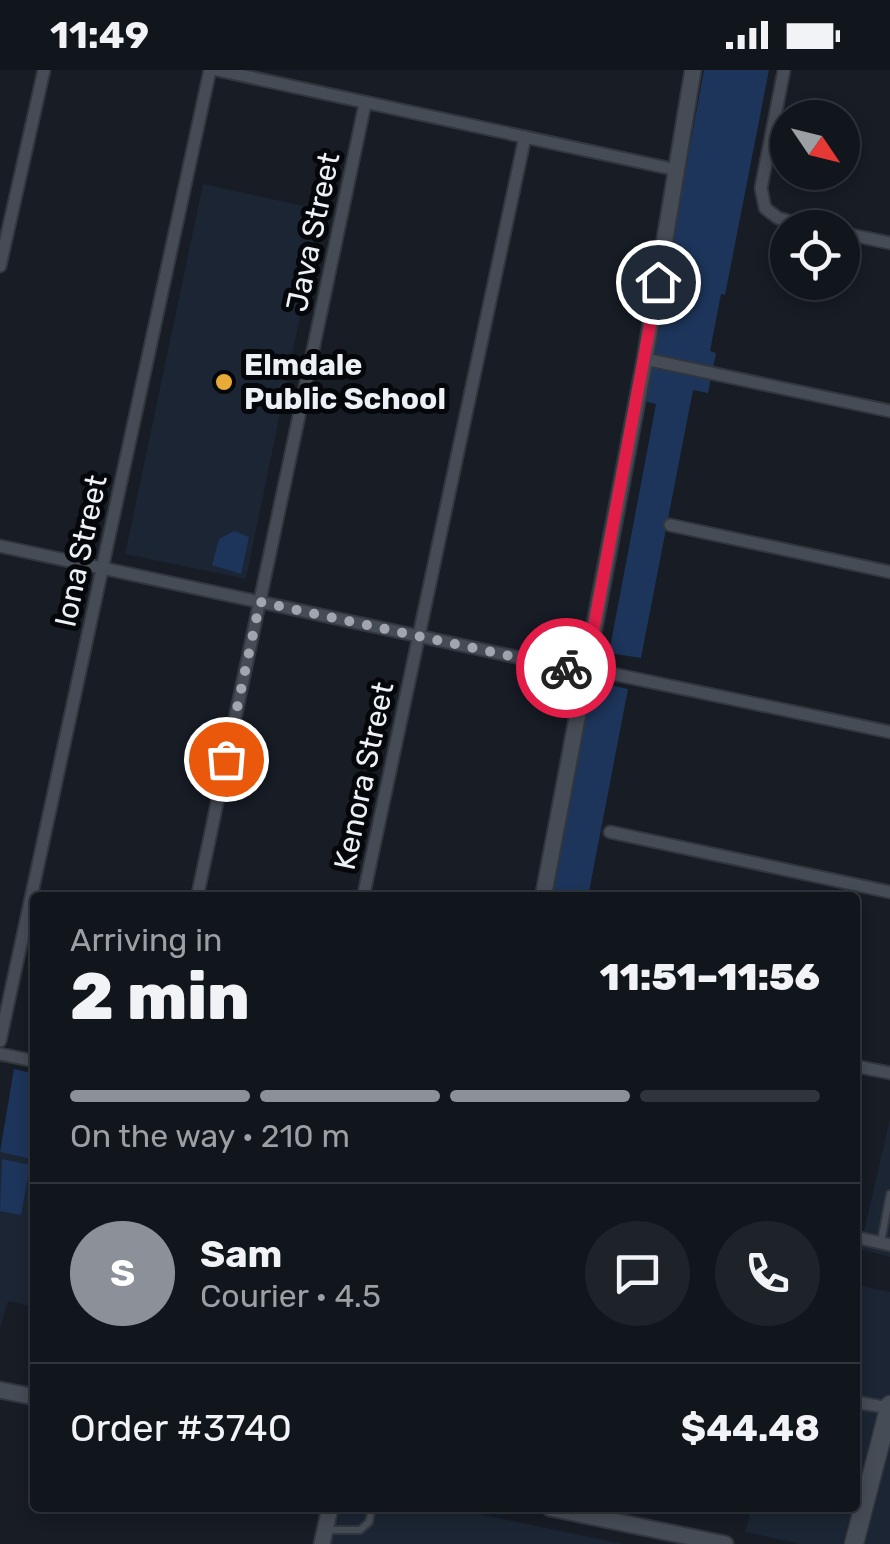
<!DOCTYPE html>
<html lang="en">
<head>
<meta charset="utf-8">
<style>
	:root { --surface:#11151c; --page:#1e2229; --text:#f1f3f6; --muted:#9c9fa3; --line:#30343b; --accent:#8c9099 }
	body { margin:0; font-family:Rubik,sans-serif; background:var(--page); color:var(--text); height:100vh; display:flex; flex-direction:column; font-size:38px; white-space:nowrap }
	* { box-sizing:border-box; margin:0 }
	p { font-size:32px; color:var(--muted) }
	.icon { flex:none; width:55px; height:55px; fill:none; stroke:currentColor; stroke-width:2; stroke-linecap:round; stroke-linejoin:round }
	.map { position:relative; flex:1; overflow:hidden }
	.drawer { position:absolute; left:30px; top:822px; width:830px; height:620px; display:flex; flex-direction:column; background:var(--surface); border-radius:10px; box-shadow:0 5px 15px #0003,0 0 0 2px var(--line) }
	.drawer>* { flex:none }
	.needle { width:65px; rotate:125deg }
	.fabs { position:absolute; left:770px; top:30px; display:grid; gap:20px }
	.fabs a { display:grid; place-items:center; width:90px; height:90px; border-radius:50%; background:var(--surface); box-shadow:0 5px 15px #0003,0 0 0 2px var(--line); font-size:50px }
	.pin { position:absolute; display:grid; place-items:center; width:85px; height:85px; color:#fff; margin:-42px; border:5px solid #fff; border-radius:50%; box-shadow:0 2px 10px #0007 }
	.courier { position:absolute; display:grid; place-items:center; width:100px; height:100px; margin:-50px; border:8px solid #e11d48; border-radius:50%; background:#fff; color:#222; box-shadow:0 2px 12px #0007 }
	.overview em { font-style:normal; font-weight:800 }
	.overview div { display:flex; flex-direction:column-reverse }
	.overview { display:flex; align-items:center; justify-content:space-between; height:170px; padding:0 40px }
	h1 { font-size:65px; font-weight:800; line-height:75px }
	.bar { display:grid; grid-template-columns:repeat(4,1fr); gap:15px 10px; align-content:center; height:120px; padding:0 40px }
	.bar i { height:12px; border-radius:8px; background:var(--line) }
	.bar .active { background:var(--accent) }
	.bar p { grid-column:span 4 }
	.line { display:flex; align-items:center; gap:25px; padding:0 40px; border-top:2px solid var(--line) }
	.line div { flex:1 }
	.round { display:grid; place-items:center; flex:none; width:105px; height:105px; border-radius:52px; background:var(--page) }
	.status { display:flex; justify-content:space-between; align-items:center; height:70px; padding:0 50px; background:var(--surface); direction:ltr }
	.status svg { height:28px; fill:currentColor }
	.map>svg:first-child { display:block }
	.built { fill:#1c2533 }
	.green { fill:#1d355a }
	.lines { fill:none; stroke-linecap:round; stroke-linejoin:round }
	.service-casing { stroke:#32363d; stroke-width:10 }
	.minor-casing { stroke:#32363d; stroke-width:15 }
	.tertiary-casing { stroke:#32363d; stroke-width:19 }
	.secondary-casing { stroke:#32363d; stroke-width:21 }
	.service { stroke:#464c56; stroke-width:6 }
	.minor { stroke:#464c56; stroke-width:11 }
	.tertiary { stroke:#464c56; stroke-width:15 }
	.secondary { stroke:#464c56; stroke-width:18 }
	.done { stroke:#a1a6ae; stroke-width:10; stroke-dasharray:0 18 }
	.route { stroke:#e11d48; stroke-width:12 }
	.poi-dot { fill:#e8ab37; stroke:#05070a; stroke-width:4 }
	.labels { text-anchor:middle; stroke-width:10; stroke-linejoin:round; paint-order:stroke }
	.street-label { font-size:30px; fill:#ecf1f7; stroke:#05070a }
	.poi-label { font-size:30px; font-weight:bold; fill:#ecf1f7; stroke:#05070a; text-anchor:start }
</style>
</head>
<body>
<div class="status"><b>11:49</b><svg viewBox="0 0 49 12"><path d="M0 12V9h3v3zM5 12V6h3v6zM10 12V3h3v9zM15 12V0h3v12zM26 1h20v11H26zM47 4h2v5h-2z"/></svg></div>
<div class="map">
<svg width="890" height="1474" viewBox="0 0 890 1474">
	<rect width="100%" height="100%" fill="#171c25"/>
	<g class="built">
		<path d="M203 114 322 140 246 509 125 484Z"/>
		<path d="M890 1048V1187L860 1179Z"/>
		<path d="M0 1082 35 1090V1237L8 1231 0 1259Z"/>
		<path d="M855 1215 890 1222V1474H801L745 1462 752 1438H855Z"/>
		<path d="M336 1438H450L623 1474H330Z"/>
	</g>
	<g class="green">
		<path d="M704 0H769L725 225 721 224 710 281 716 283 708 323 693 320 641 588 609 583 656 334 643 331Z"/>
		<path d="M234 461 249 467 241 504 212 495 219 469Z"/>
		<path d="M600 613 628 619 588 827H552L591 620Z"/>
		<path d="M14 999 35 1004V1090L0 1082Z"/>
		<path d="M2 1089 30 1095 21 1145 0 1141Z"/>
	</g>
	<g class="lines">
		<defs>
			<g id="service">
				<path d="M881 1172 890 1124"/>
				<path d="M326 1460H360L369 1452 372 1438"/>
			</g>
			<g id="minor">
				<path d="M217 0 677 100"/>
				<path d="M784 0 761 118 765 138 778 148 814 158"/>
				<path d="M842 163 890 173"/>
				<path d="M0 196 44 0"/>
				<path d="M645 289 890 341"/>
				<path d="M670 455 890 502"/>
				<path d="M0 476 572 599 618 605 890 662"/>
				<path d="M610 762 890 822"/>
				<path d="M197 828 365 34"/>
				<path d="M363 828 525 67"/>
				<path d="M0 971 210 0"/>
				<path d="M0 984 35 991"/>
				<path d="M855 996 890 1003"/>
				<path d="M855 1167 890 1175"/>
				<path d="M855 1332 890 1338"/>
			</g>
			<g id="tertiary">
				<path d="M543 828 645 289 693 0"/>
				<path d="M0 1320 35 1327"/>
				<path d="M550 1438 725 1474"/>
				<path d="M322 1474 330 1438"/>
			</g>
			<path id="secondary" d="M854 1474 890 1335"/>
		</defs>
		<use href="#service" class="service-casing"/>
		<use href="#minor" class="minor-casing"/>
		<use href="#tertiary" class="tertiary-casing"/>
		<use href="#secondary" class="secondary-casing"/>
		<use href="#service" class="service"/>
		<use href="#minor" class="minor"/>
		<use href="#tertiary" class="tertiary"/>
		<use href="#secondary" class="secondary"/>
	</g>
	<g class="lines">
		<path class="done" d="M226 689 260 532 566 598"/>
		<path class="route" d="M566 598 586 600 658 212"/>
	</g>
	<circle class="poi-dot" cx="224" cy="312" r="10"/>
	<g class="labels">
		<g class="street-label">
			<text transform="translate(313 162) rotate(-78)" y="10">Java Street</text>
			<text transform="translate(81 481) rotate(-78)" y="10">Iona Street</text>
			<text transform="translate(364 706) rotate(-78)" y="10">Kenora Street</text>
		</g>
		<g class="poi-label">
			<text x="244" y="305">Elmdale<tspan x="244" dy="34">Public School</tspan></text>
		</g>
	</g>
</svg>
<div class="fabs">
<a><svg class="needle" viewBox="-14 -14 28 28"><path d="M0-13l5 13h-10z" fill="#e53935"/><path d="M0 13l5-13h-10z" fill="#9c9fa3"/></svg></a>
<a><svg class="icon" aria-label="locate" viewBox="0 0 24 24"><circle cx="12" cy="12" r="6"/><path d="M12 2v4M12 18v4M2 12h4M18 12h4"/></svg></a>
</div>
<div class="pin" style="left:226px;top:689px;background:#ea580c"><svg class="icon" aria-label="bag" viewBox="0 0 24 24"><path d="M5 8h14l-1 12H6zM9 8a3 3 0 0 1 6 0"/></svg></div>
<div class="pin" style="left:658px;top:212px;background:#1f2937"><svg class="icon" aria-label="home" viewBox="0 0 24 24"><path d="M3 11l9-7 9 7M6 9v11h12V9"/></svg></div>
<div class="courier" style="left:566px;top:598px"><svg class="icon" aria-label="bike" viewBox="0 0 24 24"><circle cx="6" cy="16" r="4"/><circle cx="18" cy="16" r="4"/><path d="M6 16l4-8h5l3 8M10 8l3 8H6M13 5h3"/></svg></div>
<section class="drawer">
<div class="overview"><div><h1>2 min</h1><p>Arriving in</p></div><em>11:51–11:56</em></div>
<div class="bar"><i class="active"></i><i class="active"></i><i class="active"></i><i></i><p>On the way · 210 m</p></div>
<div class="line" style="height:180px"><b class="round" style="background:var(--accent);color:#fff">S</b><div><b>Sam</b><p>Courier · 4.5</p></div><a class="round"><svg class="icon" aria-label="chat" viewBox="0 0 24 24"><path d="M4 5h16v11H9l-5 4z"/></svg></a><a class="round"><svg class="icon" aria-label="phone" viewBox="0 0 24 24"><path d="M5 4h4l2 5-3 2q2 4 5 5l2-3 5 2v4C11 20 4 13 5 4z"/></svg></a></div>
<div class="line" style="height:130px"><div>Order #3740</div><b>$44.48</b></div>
</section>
</div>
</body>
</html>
